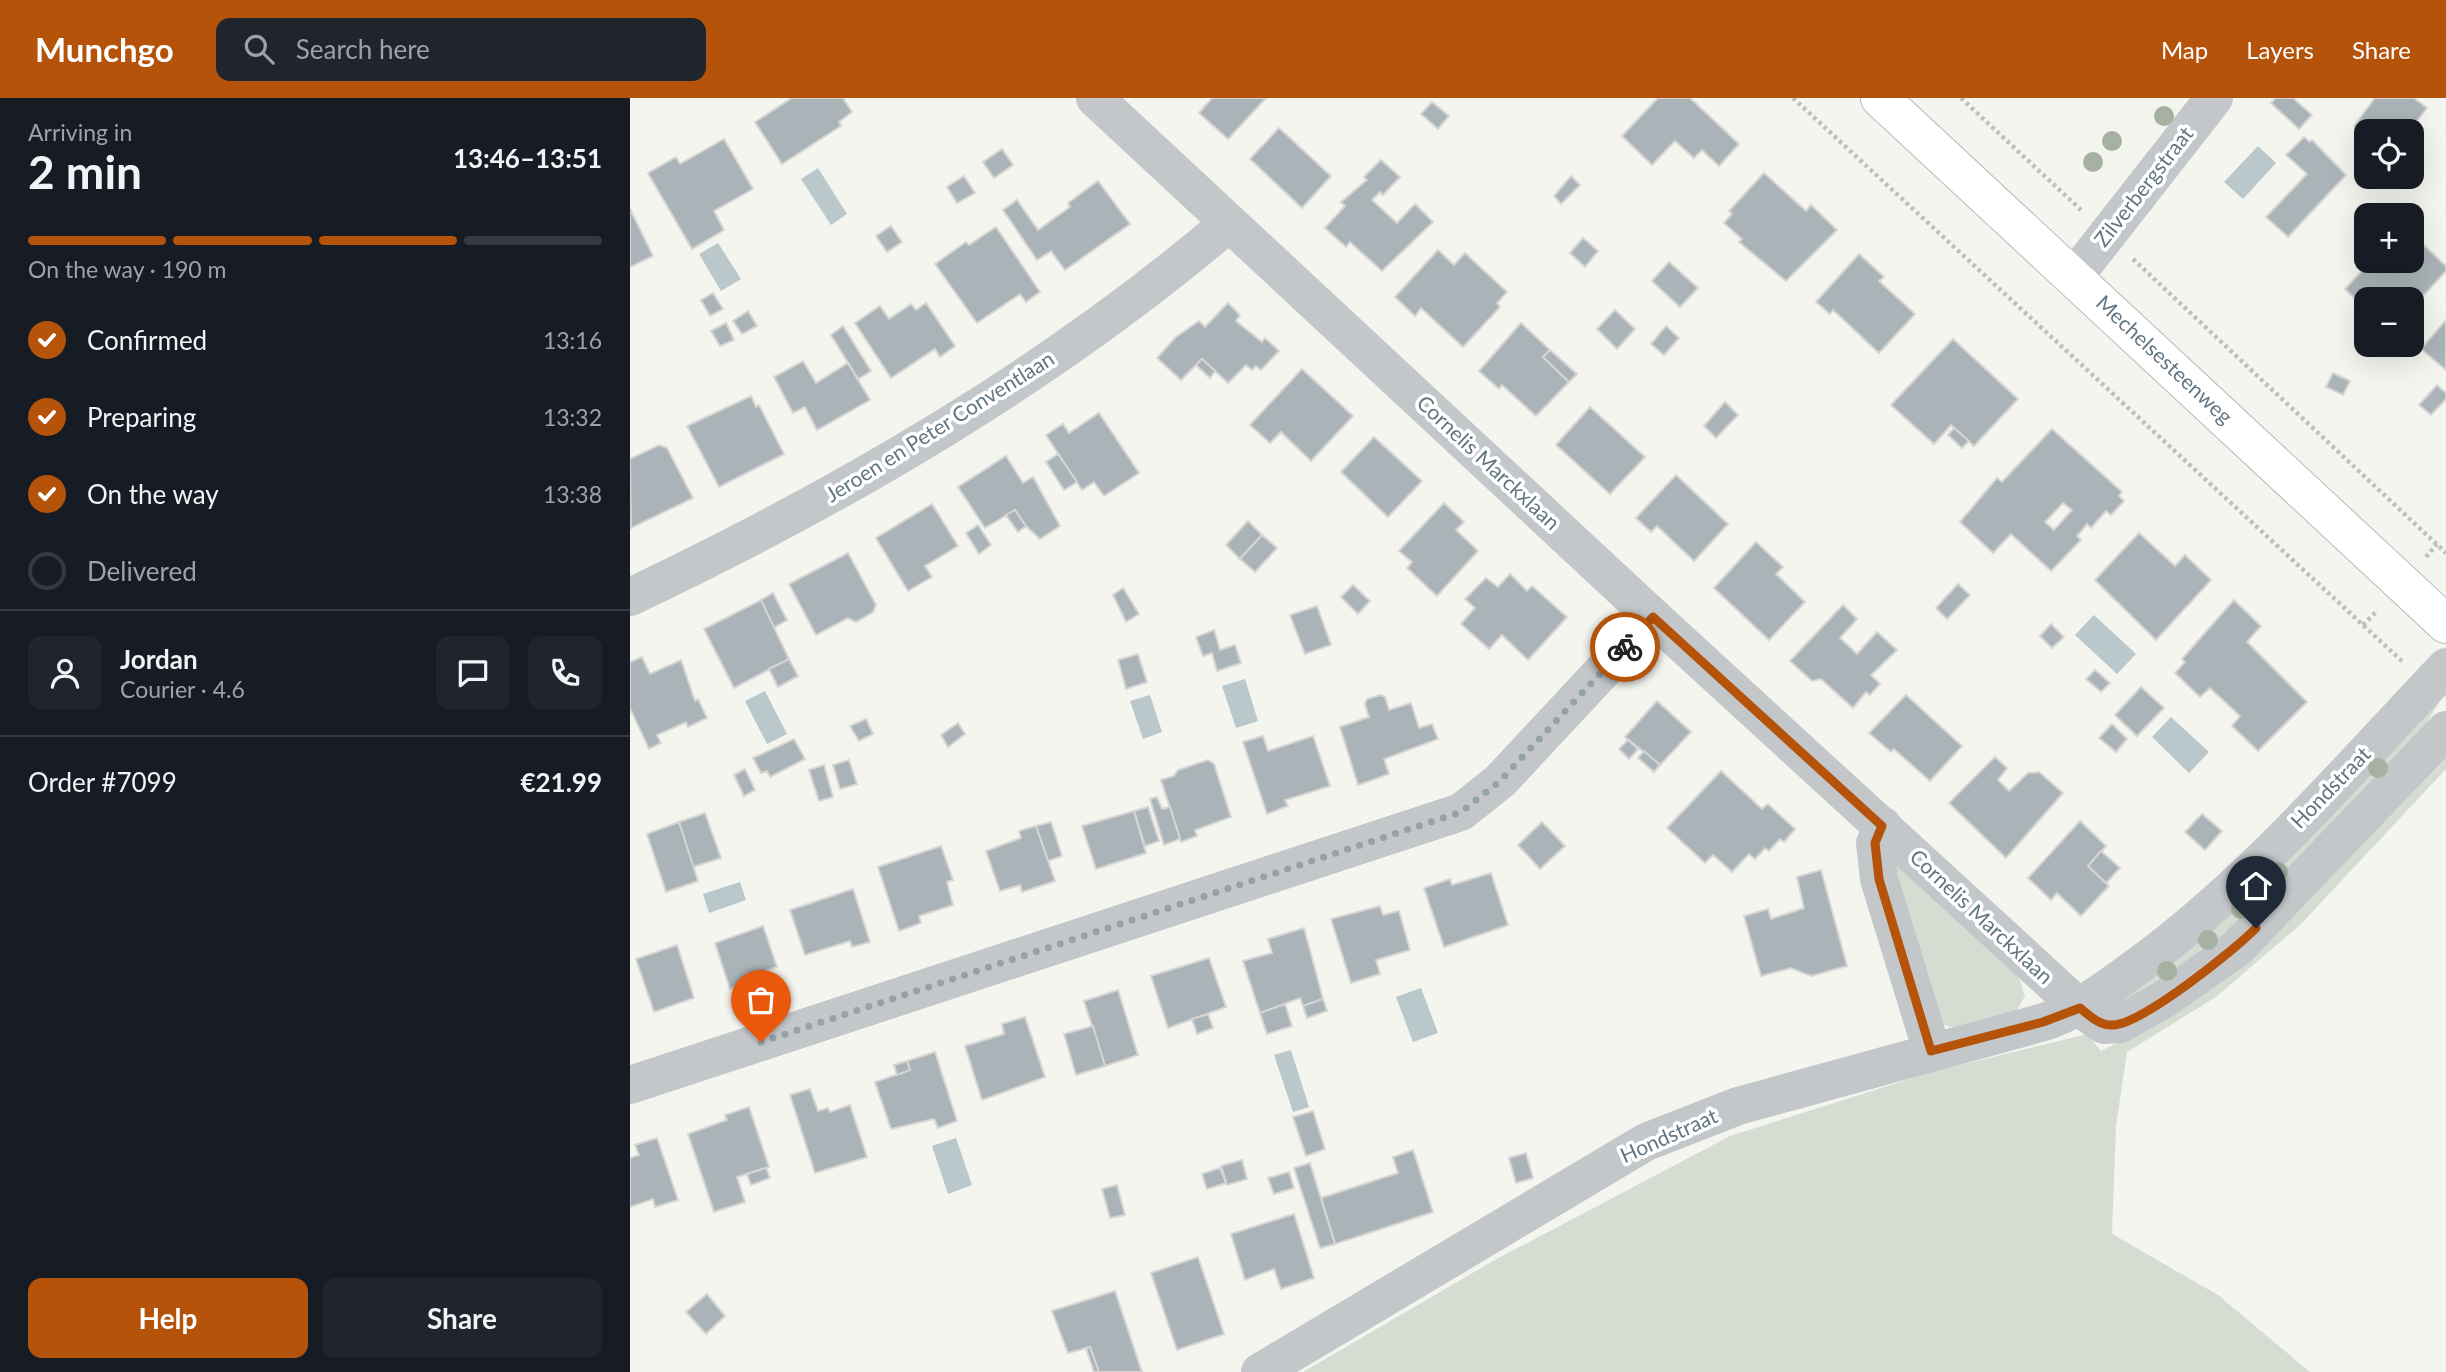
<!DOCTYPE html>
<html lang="en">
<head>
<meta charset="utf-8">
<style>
	:root { --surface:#171b24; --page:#20242c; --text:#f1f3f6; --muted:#9ea1a6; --line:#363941; --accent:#b45309 }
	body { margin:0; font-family:Lato,sans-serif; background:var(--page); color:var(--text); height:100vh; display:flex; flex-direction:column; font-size:26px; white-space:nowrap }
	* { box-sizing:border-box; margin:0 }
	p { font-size:23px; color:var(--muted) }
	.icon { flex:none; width:38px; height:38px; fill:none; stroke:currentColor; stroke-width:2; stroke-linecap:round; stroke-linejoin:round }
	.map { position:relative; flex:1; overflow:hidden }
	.drawer { display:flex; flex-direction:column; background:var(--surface); width:630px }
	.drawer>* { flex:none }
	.controls { position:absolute; left:1724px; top:21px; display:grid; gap:14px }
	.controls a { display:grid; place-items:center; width:70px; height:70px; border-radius:14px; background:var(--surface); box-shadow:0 7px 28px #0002; font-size:35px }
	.pin { position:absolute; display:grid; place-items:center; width:60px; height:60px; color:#fff; margin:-72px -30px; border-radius:50% 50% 50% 0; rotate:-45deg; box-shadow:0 0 7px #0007 }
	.pin .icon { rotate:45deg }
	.courier { position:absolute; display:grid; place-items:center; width:70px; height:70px; margin:-35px; border:5px solid #b45309; border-radius:50%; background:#fff; color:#222; box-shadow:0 2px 9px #0007 }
	.head em { font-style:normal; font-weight:700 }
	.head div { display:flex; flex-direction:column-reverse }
	.head { display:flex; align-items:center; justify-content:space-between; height:119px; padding:0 28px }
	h1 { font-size:46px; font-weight:700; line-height:52px }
	.bar { display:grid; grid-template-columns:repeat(4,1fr); gap:10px 7px; align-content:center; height:84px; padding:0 28px }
	.bar i { height:9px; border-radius:5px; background:var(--line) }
	.bar .current { background:var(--accent) }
	.bar p { grid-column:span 4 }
	.line { display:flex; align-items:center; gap:18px; padding:0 28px; border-top:2px solid var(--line) }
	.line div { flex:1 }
	.round { display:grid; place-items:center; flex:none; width:74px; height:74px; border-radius:14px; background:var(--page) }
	ol { padding:0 28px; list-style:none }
	li { display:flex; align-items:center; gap:21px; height:77px }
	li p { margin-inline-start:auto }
	li .icon { padding:7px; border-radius:50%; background:var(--accent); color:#fff; stroke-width:4 }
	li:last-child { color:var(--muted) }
	li i { width:38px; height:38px; border:4px solid var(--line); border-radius:50% }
	.action { display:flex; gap:14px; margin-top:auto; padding:14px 28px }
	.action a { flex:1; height:80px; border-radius:14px; background:var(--accent); color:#fff; font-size:28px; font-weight:700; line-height:80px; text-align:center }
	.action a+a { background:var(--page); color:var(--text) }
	header { display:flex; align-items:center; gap:42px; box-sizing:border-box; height:98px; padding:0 35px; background:var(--accent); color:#fff }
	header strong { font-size:33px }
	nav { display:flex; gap:38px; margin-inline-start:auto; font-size:24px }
	.search { width:490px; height:63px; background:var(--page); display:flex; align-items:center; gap:18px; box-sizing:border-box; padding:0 24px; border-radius:14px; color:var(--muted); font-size:26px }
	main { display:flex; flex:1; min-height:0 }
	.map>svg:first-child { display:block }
	.green { fill:#d5dcd1 }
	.water { fill:#bac7cb }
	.building { fill:#aab3b7; stroke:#d6d5d3; stroke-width:2; fill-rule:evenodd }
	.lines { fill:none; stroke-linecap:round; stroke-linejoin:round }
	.primary-casing { stroke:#b6babe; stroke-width:40 }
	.path { stroke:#bdbfc1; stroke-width:4.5; stroke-dasharray:3.5 3.5; stroke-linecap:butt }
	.street { stroke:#c3c7ca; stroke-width:38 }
	.primary { stroke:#fff; stroke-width:38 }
	.tree { fill:#a6b1a1 }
	.done { stroke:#95a2a9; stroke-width:7; stroke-dasharray:0 12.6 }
	.route { stroke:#b45309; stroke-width:9 }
	.labels { text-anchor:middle; stroke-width:7; stroke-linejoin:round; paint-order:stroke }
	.street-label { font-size:21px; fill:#617583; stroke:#fff }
</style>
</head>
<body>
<header>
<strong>Munchgo</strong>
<div class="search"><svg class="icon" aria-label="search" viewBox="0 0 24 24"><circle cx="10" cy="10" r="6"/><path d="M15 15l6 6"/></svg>Search here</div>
<nav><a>Map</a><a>Layers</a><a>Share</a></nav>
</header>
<main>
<section class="drawer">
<div class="head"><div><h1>2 min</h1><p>Arriving in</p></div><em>13:46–13:51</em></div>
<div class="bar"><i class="current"></i><i class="current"></i><i class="current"></i><i></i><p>On the way · 190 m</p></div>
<ol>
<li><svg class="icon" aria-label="check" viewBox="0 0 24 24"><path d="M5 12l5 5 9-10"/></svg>Confirmed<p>13:16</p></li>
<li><svg class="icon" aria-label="check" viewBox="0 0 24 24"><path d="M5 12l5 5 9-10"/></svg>Preparing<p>13:32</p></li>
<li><svg class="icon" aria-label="check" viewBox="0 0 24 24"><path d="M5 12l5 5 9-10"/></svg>On the way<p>13:38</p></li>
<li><i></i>Delivered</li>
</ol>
<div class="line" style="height:126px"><a class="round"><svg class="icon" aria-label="person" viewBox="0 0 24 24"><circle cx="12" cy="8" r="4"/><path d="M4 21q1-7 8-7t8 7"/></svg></a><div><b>Jordan</b><p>Courier · 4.6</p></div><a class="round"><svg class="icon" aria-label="chat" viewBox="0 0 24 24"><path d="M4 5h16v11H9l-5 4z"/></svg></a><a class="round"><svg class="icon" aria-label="phone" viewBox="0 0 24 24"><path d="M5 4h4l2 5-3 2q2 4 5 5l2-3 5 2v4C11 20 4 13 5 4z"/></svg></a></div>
<div class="line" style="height:91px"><div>Order #7099</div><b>€21.99</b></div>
<div class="action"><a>Help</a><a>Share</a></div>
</section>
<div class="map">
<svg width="1816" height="1274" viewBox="0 0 1816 1274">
	<rect width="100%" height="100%" fill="#f5f5f0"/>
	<g class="green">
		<path d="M1810 603 1791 634 1619 818 1525 891 1473 911Z"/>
		<path d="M1816 650V671L1670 827 1586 899 1497 954 1486 1028 1482 1136 1588 1197 1680 1274H673L863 1163 1100 1038 1302 974 1457 936 1471 953 1511 933Z"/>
		<path d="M1268 768 1388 877 1395 898 1387 912 1325 930 1312 926 1265 770Z"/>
	</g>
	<g class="water">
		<path d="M1628 48 1646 65 1613 101 1594 84Z"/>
		<path d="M188 70 217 116 201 127 171 81Z"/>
		<path d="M88 145 111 181 91 193 69 156Z"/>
		<path d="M1464 517 1506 556 1487 576 1445 537Z"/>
		<path d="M615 581 628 623 606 630 592 588Z"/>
		<path d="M135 593 157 636 137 646 115 603Z"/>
		<path d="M520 597 532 634 513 641 500 603Z"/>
		<path d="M1541 619 1579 654 1559 675 1522 639Z"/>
		<path d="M110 784 116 802 79 815 73 796Z"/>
		<path d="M791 890 808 935 783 944 766 899Z"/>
		<path d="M661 952 679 1009 663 1014 644 957Z"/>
		<path d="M326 1040 342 1087 318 1096 302 1048Z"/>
	</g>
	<g class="building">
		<path d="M162 0H213L222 14 209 24 211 28 152 66 125 24Z"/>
		<path d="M582 0H636L598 41 569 15Z"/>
		<path d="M1028 0H1060L1109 46 1089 68 1072 52 1064 60 1045 43 1022 67 992 38Z"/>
		<path d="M1646 0H1663L1682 17 1669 31 1641 5Z"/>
		<path d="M1745 0H1784L1797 10 1779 33H1736V38L1724 28Z"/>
		<path d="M802 4 819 18 808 31 791 16Z"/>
		<path d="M649 30 701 78 672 110 620 61Z"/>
		<path d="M1674 39 1680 44 1682 42 1716 77 1658 139 1636 119 1677 76 1656 57Z"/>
		<path d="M94 41 123 91 84 113 94 132 62 151 18 75 46 59 50 66Z"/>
		<path d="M372 51 383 67 364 80 353 64Z"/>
		<path d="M751 62 770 79 753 97 750 94 742 102 767 125 785 106 803 124 752 173 720 144 716 149 695 130 715 108 711 104 737 82 734 79Z"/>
		<path d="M1134 75 1176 113 1181 107 1207 132 1156 183 1109 144 1112 141 1094 125 1102 116 1099 113Z"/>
		<path d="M334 78 345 95 327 105 317 89Z"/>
		<path d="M941 78 950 87 931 106 924 98Z"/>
		<path d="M468 83 500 126 435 172 421 153 407 162 373 112 387 102 408 132 440 109 438 105Z"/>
		<path d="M0 111 23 158 0 169Z"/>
		<path d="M261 128 272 144 257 154 246 138Z"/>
		<path d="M366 129 410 194 396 204 390 196 347 225 305 166 336 144 339 147Z"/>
		<path d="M1782 136 1816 168V173L1782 210V201H1736V211L1715 191 1741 163H1782Z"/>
		<path d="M953 140 968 153 955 169 940 155Z"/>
		<path d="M808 152 824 167 835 155 877 194 867 205 870 209 833 249 791 210 785 218 765 199Z"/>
		<path d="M1229 156 1254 179 1249 183 1285 216 1249 255 1203 212 1200 216 1186 204Z"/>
		<path d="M1039 164 1068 190 1050 209 1022 183Z"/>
		<path d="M83 195 93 211 80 218 71 202Z"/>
		<path d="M296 205 325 248 310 259 305 251 261 280 225 225 250 208 259 221 281 206 286 212Z"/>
		<path d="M598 205 610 217 606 223 632 244 635 240 649 253 631 272 626 268 622 272 616 267 598 285 572 261 551 282 527 260 546 239 569 223 575 229Z"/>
		<path d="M985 212 1005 231 987 251 967 231Z"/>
		<path d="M118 213 127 228 112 236 103 223Z"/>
		<path d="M1816 222V272L1791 251Z"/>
		<path d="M96 225 104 242 90 248 81 233Z"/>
		<path d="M891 225 920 252 913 259 939 284 906 318 872 287 869 291 849 273Z"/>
		<path d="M213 228 241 273 228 281 201 237Z"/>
		<path d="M1036 228 1049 240 1034 257 1021 246Z"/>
		<path d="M1323 241 1388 301 1344 348 1321 327 1304 346 1261 307Z"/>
		<path d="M920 252 947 276 939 284 913 259Z"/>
		<path d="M572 261 585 273 580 280 566 267Z"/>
		<path d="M173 263 186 285 218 265 240 302 187 332 175 309 163 315 144 279Z"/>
		<path d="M672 271 723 318 681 363 651 334 640 345 620 327Z"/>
		<path d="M1703 275 1720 283 1713 297 1696 289Z"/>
		<path d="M1807 287 1816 295V301L1801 317 1789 307Z"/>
		<path d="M121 298 126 309 129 307 154 356 89 389 57 328Z"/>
		<path d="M1095 304 1108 317 1086 340 1074 328Z"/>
		<path d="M960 309 1015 359 980 396 926 347Z"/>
		<path d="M469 315 509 375 474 398 464 384 452 392 416 337 433 326 439 335Z"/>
		<path d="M1324 330 1339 343 1332 350 1318 337Z"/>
		<path d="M1422 331 1492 394 1489 398 1494 403 1481 417 1476 413 1461 430 1457 426 1447 438 1451 442 1421 473 1381 436 1363 455 1330 424 1367 380 1372 384ZM1433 405 1442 412 1424 432 1415 424Z"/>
		<path d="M744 339 792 383 758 419 711 374Z"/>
		<path d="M29 347 37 350 63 400 1 430 0 361Z"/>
		<path d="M428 356 447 384 434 392 416 364Z"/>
		<path d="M376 358 393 385 403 379 430 428 410 441 396 428 385 412 355 430 328 389Z"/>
		<path d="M1046 377 1098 426 1064 463 1027 428 1021 434 1006 420Z"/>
		<path d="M814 405 834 424 826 432 848 453 807 498 777 470 782 464 769 453Z"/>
		<path d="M302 406 328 448 295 468 302 479 278 493 246 440Z"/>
		<path d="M385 412 396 428 388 434 376 417Z"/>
		<path d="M618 423 632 437 610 461 596 447Z"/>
		<path d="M348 427 361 447 349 456 336 435Z"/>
		<path d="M1509 435 1545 468 1555 457 1581 482 1526 542 1465 482Z"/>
		<path d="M632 437 647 450 625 474 610 461Z"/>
		<path d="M1126 444 1153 469 1146 476 1175 504 1139 542 1084 490Z"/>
		<path d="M218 455 246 507 243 514 226 524 218 520 186 537 159 486Z"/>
		<path d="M880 476 897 493 902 488 937 519 898 562 872 537 859 551 831 526 845 510 835 501 856 480 868 489Z"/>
		<path d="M1328 486 1340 497 1317 521 1306 510Z"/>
		<path d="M723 487 740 503 728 516 711 499Z"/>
		<path d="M493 490 509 516 496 524 483 497Z"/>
		<path d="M143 495 157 522 143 530 131 502Z"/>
		<path d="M131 502 159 561 104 590 74 531Z"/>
		<path d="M1604 502 1631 528 1617 544 1677 604 1628 653 1602 628 1610 618 1580 590 1570 599 1545 575 1555 564 1552 561Z"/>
		<path d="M1213 507 1227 521 1210 540 1227 556 1247 534 1267 552 1241 577 1250 586 1240 597 1236 594 1223 610 1191 581 1182 583 1160 563Z"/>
		<path d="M687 508 701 547 675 556 660 517Z"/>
		<path d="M1421 526 1434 539 1422 550 1410 538Z"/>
		<path d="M584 532 590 552 605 547 611 565 587 573 582 555 573 558 566 539Z"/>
		<path d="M508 556 517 584 496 591 488 562Z"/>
		<path d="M12 559 20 576 51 562 65 603 68 601 77 620 58 629 56 624 27 637 31 645 19 651 0 610V564Z"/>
		<path d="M159 561 168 578 148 589 139 571Z"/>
		<path d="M1465 572 1480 585 1471 594 1456 581Z"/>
		<path d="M1511 589 1534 610 1507 638 1485 617Z"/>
		<path d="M750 597 755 599 759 612 781 605 789 630 802 626 808 641 754 661 759 676 728 687 710 629 739 619 735 606 737 601Z"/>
		<path d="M1276 597 1332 648 1300 683 1264 651 1261 654 1239 635Z"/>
		<path d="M1027 603 1061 634 1030 667 995 639Z"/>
		<path d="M236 621 243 636 229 643 220 628Z"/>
		<path d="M328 625 335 636 318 649 311 637Z"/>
		<path d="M1482 626 1497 641 1486 654 1469 640Z"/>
		<path d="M633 638 638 653 683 638 700 688 655 702 658 708 637 716 613 644Z"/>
		<path d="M164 641 175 661 140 679 137 673 131 675 123 660Z"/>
		<path d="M998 642 1008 651 999 661 989 651Z"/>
		<path d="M1014 653 1030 667 1024 674 1008 660Z"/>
		<path d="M1365 659 1377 670 1368 682 1379 693 1398 675 1409 674 1433 695 1376 760 1319 705Z"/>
		<path d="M219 662 227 686 210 691 203 667Z"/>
		<path d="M578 662 584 666 601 719 565 732 567 738 551 744 531 682 544 678 548 672Z"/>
		<path d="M194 667 203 699 189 703 179 672Z"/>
		<path d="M115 671 125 692 114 698 104 677Z"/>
		<path d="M1091 673 1132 711 1138 706 1165 731 1154 744 1150 741 1139 753 1135 750 1125 761 1119 756 1102 774 1083 757 1075 765 1037 730Z"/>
		<path d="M527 699 532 711 540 709 550 741 534 747 520 701Z"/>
		<path d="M518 709 529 743 515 748 504 713Z"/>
		<path d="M504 713 516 755 466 771 452 728Z"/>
		<path d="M75 715 91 760 63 769 49 724Z"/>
		<path d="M1572 716 1592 733 1575 752 1555 734Z"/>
		<path d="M1450 723 1476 748 1458 768 1479 788 1451 818 1427 795 1421 802 1398 780Z"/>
		<path d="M49 724 68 783 36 794 17 736Z"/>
		<path d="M421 724 432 758 418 763 406 728Z"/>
		<path d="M912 724 935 748 910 771 888 747Z"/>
		<path d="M406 728 425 783 392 794 390 787 370 793 356 753 391 740 389 733Z"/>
		<path d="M311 748 323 782 317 784 323 807 289 818 291 825 269 833 248 769Z"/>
		<path d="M1471 753 1490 770 1476 785 1458 768Z"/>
		<path d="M1191 772 1217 868 1181 878 1161 870 1131 878 1114 818 1138 811 1141 821 1174 810 1167 779Z"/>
		<path d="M861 775 878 827 814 849 794 790 820 781 822 787Z"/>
		<path d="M223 791 240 844 222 849 220 843 175 857 160 812Z"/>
		<path d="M750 808 753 817 769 813 780 852 746 862 750 876 721 885 701 821Z"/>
		<path d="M133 828 147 869 115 880 116 885 100 891 85 845Z"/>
		<path d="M674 830 693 901 673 908 670 900 630 915 613 863 642 855 638 841Z"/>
		<path d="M47 847 64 900 24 914 6 861Z"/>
		<path d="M579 860 596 909 538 930 521 878Z"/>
		<path d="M488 892 508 957 475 968 454 903Z"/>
		<path d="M693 901 697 913 677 920 673 908Z"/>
		<path d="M655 906 662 928 637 936 630 915Z"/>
		<path d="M578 916 583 930 567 936 562 921Z"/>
		<path d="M395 919 415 979 352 1002 335 948 374 936 372 926Z"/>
		<path d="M463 928 475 968 446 977 434 936Z"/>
		<path d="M305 954 327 1023 308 1030 304 1021 261 1031 245 984 280 972 277 963Z"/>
		<path d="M277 963 280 972 267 977 264 967Z"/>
		<path d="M180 991 188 1013 198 1010 200 1014 220 1007 237 1059 185 1075 160 997Z"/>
		<path d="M119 1009 139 1069 107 1079 115 1104 84 1114 58 1036 97 1022 95 1017Z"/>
		<path d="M683 1013 695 1051 676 1058 663 1019Z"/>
		<path d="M27 1040 48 1102 25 1109 23 1101 0 1109V1060L9 1057 5 1047Z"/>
		<path d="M783 1052 803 1114 705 1146 691 1100 768 1075 763 1059Z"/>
		<path d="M896 1055 903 1080 886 1085 879 1060Z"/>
		<path d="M612 1062 617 1081 597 1087 591 1068Z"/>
		<path d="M680 1065 705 1146 690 1150 664 1070Z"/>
		<path d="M136 1070 140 1080 121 1087 117 1076Z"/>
		<path d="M590 1070 596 1085 577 1091 572 1076Z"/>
		<path d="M659 1074 664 1090 644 1096 638 1080Z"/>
		<path d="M487 1087 495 1117 480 1120 472 1091Z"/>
		<path d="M664 1116 684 1180 651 1191 644 1171 615 1182 601 1136Z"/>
		<path d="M568 1159 594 1236 547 1252 521 1175Z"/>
		<path d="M485 1193 512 1274H469L460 1249 438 1255 422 1213Z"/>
		<path d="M77 1196 95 1218 76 1236 56 1214Z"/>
		<path d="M460 1249 469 1274H464L456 1250Z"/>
	</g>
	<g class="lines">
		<defs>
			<path id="primary" d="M1250 0 1816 526"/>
		</defs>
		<use href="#primary" class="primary-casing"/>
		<g class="path">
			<path d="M1163 0 1774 565"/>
			<path d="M1331 0 1451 112"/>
			<path d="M1503 161 1816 455"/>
			<path d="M1796 459 1807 446"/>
			<path d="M1733 527 1748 512"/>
		</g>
		<g class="street">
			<path d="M465 0 1023 519 1450 910 1474 927 1490 926 1533 902 1607 850 1816 632"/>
			<path d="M1444 179 1584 0"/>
			<path d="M0 499C213 398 419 278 599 125"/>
			<path d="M1253 728 1245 745 1249 781 1302 953"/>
			<path d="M0 987 831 714 870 683 1023 519"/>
			<path d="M630 1274 1016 1044 1108 1008 1414 924C1450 912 1477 890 1508 868 1624 783 1717 673 1816 569"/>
		</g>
		<use href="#primary" class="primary"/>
	</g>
	<g class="tree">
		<circle cx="1534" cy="18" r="10"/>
		<circle cx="1482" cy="43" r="10"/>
		<circle cx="1463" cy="64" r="10"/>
		<circle cx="1748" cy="670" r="10"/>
		<circle cx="1648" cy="774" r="10"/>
		<circle cx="1611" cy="811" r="10"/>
		<circle cx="1578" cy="842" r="10"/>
		<circle cx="1537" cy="873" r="10"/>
	</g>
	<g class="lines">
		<path class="done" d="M131 944 831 714 870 683 995 549"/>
		<path class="route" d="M995 549 1023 519 1252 728 1245 745 1249 781 1301 953 1413 924 1450 910C1460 918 1470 928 1483 927 1512 926 1605 852 1626 830"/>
	</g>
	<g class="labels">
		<g class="street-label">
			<text transform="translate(1514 89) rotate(-52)" y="7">Zilverbergstraat</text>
			<text transform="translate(1534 262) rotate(43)" y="7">Mechelsesteenweg</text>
			<text transform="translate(310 329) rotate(-32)" y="7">Jeroen en Peter Conventlaan</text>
			<text transform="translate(858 365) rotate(43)" y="7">Cornelis Marckxlaan</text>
			<text transform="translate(1701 690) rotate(-46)" y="7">Hondstraat</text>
			<text transform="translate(1351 819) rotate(43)" y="7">Cornelis Marckxlaan</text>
			<text transform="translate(1039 1038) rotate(-24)" y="7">Hondstraat</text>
		</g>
	</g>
</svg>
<div class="controls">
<a><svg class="icon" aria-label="locate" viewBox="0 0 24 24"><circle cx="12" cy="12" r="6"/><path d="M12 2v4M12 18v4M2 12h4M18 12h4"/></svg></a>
<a>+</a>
<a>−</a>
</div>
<div class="pin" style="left:131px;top:944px;background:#ea580c"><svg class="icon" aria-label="bag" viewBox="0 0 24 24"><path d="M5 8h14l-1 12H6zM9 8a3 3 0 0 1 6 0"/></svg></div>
<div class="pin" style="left:1626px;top:830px;background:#1f2937"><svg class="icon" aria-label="home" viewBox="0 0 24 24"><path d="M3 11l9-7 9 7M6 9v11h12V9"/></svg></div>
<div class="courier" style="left:995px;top:549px"><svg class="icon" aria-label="bike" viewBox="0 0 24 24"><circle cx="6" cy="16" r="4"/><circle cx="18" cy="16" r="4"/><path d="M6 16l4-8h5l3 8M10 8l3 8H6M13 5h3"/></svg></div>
</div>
</main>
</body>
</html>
